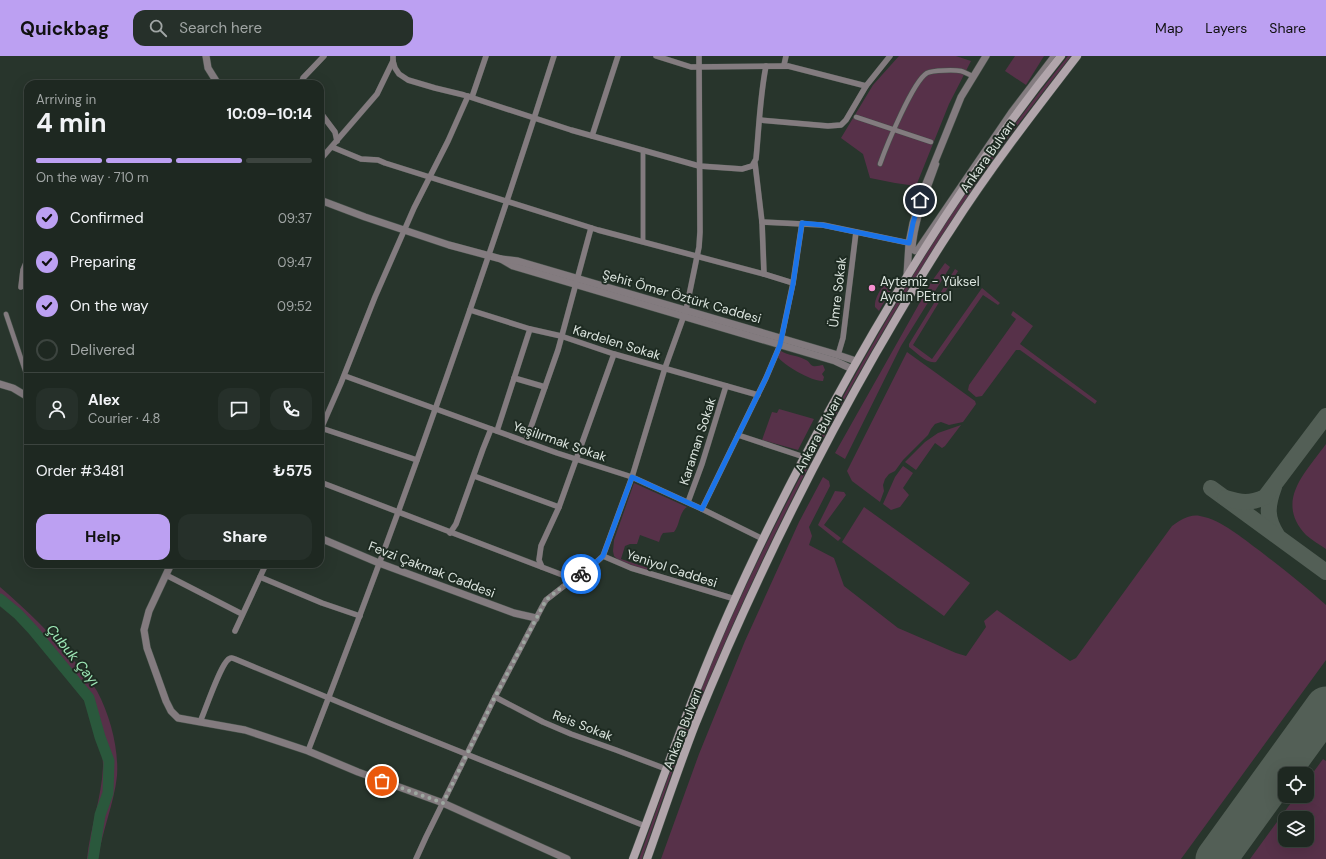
<!DOCTYPE html>
<html lang="en">
<head>
<meta charset="utf-8">
<style>
	:root { --surface:#1e2821; --page:#26302a; --text:#f1f3f6; --muted:#a1a6a5; --line:#3c443f; --accent:#bca0f2 }
	body { margin:0; font-family:"DM Sans",sans-serif; background:var(--page); color:var(--text); height:100vh; display:flex; flex-direction:column; font-size:15px; white-space:nowrap }
	* { box-sizing:border-box; margin:0 }
	p { font-size:13px; color:var(--muted) }
	.icon { flex:none; width:22px; height:22px; fill:none; stroke:currentColor; stroke-width:2; stroke-linecap:round; stroke-linejoin:round }
	.map { position:relative; flex:1; overflow:hidden }
	.panel { position:absolute; left:24px; top:24px; width:300px; height:488px; display:flex; flex-direction:column; background:var(--surface); border-radius:12px; box-shadow:0 4px 16px #0002,0 0 0 1px var(--line) }
	.panel>* { flex:none }
	.fabs { position:absolute; left:1278px; top:711px; display:grid; gap:8px }
	.fabs a { display:grid; place-items:center; width:36px; height:36px; border-radius:8px; background:var(--surface); box-shadow:0 4px 16px #0002,0 0 0 1px var(--line); font-size:20px }
	.pin { position:absolute; display:grid; place-items:center; width:34px; height:34px; color:#fff; margin:-17px; border:2px solid #fff; border-radius:50%; box-shadow:0 1px 4px #0007 }
	.courier { position:absolute; display:grid; place-items:center; width:40px; height:40px; margin:-20px; border:3px solid #1a73e8; border-radius:50%; background:#fff; color:#222; box-shadow:0 1px 5px #0007 }
	.head em { font-style:normal; font-weight:700 }
	.head div { display:flex; flex-direction:column-reverse }
	.head { display:flex; align-items:center; justify-content:space-between; height:68px; padding:0 12px }
	h1 { font-size:26px; font-weight:700; line-height:30px }
	.bar { display:grid; grid-template-columns:repeat(4,1fr); gap:6px 4px; align-content:center; height:48px; padding:0 12px }
	.bar i { height:5px; border-radius:3px; background:var(--line) }
	.bar .current { background:var(--accent) }
	.bar p { grid-column:span 4 }
	.line { display:flex; align-items:center; gap:10px; padding:0 12px; border-top:1px solid var(--line) }
	.line div { flex:1 }
	.round { display:grid; place-items:center; flex:none; width:42px; height:42px; border-radius:12px; background:var(--page) }
	ol { padding:0 12px; list-style:none }
	li { display:flex; align-items:center; gap:12px; height:44px }
	li p { margin-inline-start:auto }
	li .icon { padding:4px; border-radius:50%; background:var(--accent); color:#111; stroke-width:4 }
	li:last-child { color:var(--muted) }
	li i { width:22px; height:22px; border:2px solid var(--line); border-radius:50% }
	.cta { display:flex; gap:8px; margin-top:auto; padding:8px 12px }
	.cta a { flex:1; height:46px; border-radius:12px; background:var(--accent); color:#111; font-size:16px; font-weight:700; line-height:46px; text-align:center }
	.cta a+a { background:var(--page); color:var(--text) }
	header { display:flex; align-items:center; gap:24px; box-sizing:border-box; height:56px; padding:0 20px; background:var(--accent); color:#111 }
	header strong { font-size:19px }
	nav { display:flex; gap:22px; margin-inline-start:auto; font-size:14px }
	.search { width:280px; height:36px; background:var(--page); display:flex; align-items:center; gap:10px; box-sizing:border-box; padding:0 14px; border-radius:12px; color:var(--muted); font-size:15px }
	.map>svg:first-child { display:block }
	.green { fill:#573149; fill-rule:evenodd }
	.lines { fill:none; stroke-linecap:round; stroke-linejoin:round }
	.river { stroke:#2a583c; stroke-width:11 }
	.taxiway { stroke:#535f56; stroke-width:16 }
	.runway { stroke:#535f56; stroke-width:41 }
	.pedestrian-casing { stroke:#455149; stroke-width:5.5 }
	.minor-casing { stroke:#455149; stroke-width:6 }
	.tertiary-casing { stroke:#455149; stroke-width:8 }
	.secondary-casing { stroke:#455149; stroke-width:9 }
	.pedestrian { stroke:#837b7f; stroke-width:4.5 }
	.minor { stroke:#837b7f; stroke-width:5.5 }
	.tertiary { stroke:#837b7f; stroke-width:7 }
	.secondary { stroke:#b1a5ab; stroke-width:8 }
	.done { stroke:#9da7a0; stroke-width:4; stroke-dasharray:0 7.2 }
	.route { stroke:#1a73e8; stroke-width:5 }
	.poi-dot { fill:#f690d0; stroke:#1e2b22; stroke-width:1.5 }
	.labels { text-anchor:middle; stroke-width:4; stroke-linejoin:round; paint-order:stroke }
	.street-label { font-size:13px; fill:#dce5df; stroke:#1e2b22 }
	.poi-label { font-size:13px; fill:#dce5df; stroke:#1e2b22; text-anchor:start }
	.water-label { font-size:14px; font-style:italic; fill:#9ee8b7; stroke:#1e2b22 }
</style>
</head>
<body>
<header>
<strong>Quickbag</strong>
<div class="search"><svg class="icon" aria-label="search" viewBox="0 0 24 24"><circle cx="10" cy="10" r="6"/><path d="M15 15l6 6"/></svg>Search here</div>
<nav><a>Map</a><a>Layers</a><a>Share</a></nav>
</header>
<div class="map">
<svg width="1326" height="803" viewBox="0 0 1326 803">
	<rect width="100%" height="100%" fill="#28352c"/>
	<g class="green">
		<path d="M899 0H956L971 5 949 48 916 130 895 127 870 122 863 98 841 82 873 29Z"/>
		<path d="M1015 0H1044L1026 29 1005 15Z"/>
		<path d="M1068 0H1071C1045 34 1018 67 993 103 872 278 772 467 692 665 673 710 658 757 642 803H639C658 749 677 696 697 643 741 532 796 425 854 321 896 246 940 172 990 102 1015 67 1041 34 1068 0Z"/>
		<path d="M945 207 950 211 901 290 845 403 835 397 932 225Z"/>
		<path d="M955 213 958 215 913 289 932 303 982 232 1000 247 998 249 983 239 936 306C926 308 916 296 909 291V288Z"/>
		<path d="M888 227 894 229 879 255 875 251C874 243 881 230 888 227Z"/>
		<path d="M1013 255 1033 270 1020 288 1097 345 1095 348 1020 294H1016L982 340 976 341 968 334 969 329 1016 263 1011 259Z"/>
		<path d="M781 295C788 300 798 299 806 304 809 305 810 309 813 310 816 311 820 309 823 309L825 314 822 318 824 321 823 325C813 326 783 309 778 301L779 297Z"/>
		<path d="M907 296 975 345 976 348 963 366 949 369 941 366 935 368 931 373 928 379 903 404 895 415 889 418 885 423 883 429 884 435 880 446 852 425 847 415Z"/>
		<path d="M779 353 814 363 798 394 762 384 772 356 777 357Z"/>
		<path d="M961 369 945 390 942 392 935 387 916 414 905 406 925 386 938 377Z"/>
		<path d="M1326 388V493C1320 489 1312 484 1306 479 1274 445 1306 416 1326 388Z"/>
		<path d="M903 410 913 417 903 432 909 439 900 451 891 454 883 448 895 421Z"/>
		<path d="M823 421 829 425 830 430 809 471 812 480 809 489 834 502 844 530 898 572 956 597 966 600 986 571 984 565 997 554 1070 605 1076 602 1172 470C1181 464 1189 458 1200 460 1222 464 1242 482 1260 495 1283 513 1305 530 1326 549V604L1181 803H661L699 698 745 585 799 466Z"/>
		<path d="M634 427 687 451C679 456 680 469 674 476L663 477 661 480 659 486 640 479 637 488H630L625 490 621 503 651 513V516L618 504 614 500 613 495 614 484Z"/>
		<path d="M835 435 844 436 846 439 824 469 841 482 838 485 818 469Z"/>
		<path d="M864 451 970 527 944 560 842 486Z"/>
		<path d="M0 531C27 554 52 579 75 606 83 616 91 625 97 635 110 659 119 693 117 720 114 748 102 775 98 803H87C90 772 102 741 103 710 103 686 93 657 80 638 72 624 60 612 50 600 34 580 19 562 0 546Z"/>
		<path d="M1323 703 1326 705V803H1250L1296 740H1307V725ZM1285 762H1307V784H1285Z"/>
	</g>
	<g class="lines">
		<path class="river" d="M0 543 18 558 33 574 89 642 100 681 109 705 108 737 100 759 93 803"/>
		<g class="taxiway">
			<path d="M1274 431C1267 450 1266 462 1277 479"/>
			<path d="M1211 432 1326 516"/>
			<path d="M1225 442C1242 447 1249 448 1265 441L1326 360"/>
		</g>
		<path class="runway" d="M1216 803 1326 651"/>
		<defs>
			<g id="pedestrian">
				<path d="M856 61 931 86"/>
				<path d="M643 94V186"/>
				<path d="M880 108C886 91 913 25 927 17 933 14 955 14 961 15 965 16 969 19 973 20"/>
				<path d="M937 108C927 136 915 165 913 195L915 196 1011 55 1053 0"/>
				<path d="M6 258 28 323"/>
			</g>
			<g id="minor">
				<path d="M393 0V5L395 12 399 18 408 24 435 32 464 39 571 74 699 110 742 113 752 110 756 103C759 71 760 40 766 10"/>
				<path d="M656 0 691 11 788 10 866 30"/>
				<path d="M784 9 786 0"/>
				<path d="M301 28 303 22 324 0"/>
				<path d="M472 41 486 0"/>
				<path d="M320 56 335 76 337 85"/>
				<path d="M760 64 828 70 841 69 846 64 866 30 890 0"/>
				<path d="M592 80 618 0"/>
				<path d="M332 91 361 103 378 104 385 107 598 174 764 218 793 227"/>
				<path d="M320 104 377 38 393 5"/>
				<path d="M755 107 762 166 764 218"/>
				<path d="M762 166 823 169 909 187"/>
				<path d="M21 231 23 214 28 202"/>
				<path d="M470 254 530 273 561 280 614 298 758 339"/>
				<path d="M838 299 843 282 856 176"/>
				<path d="M345 320 557 397 632 421 702 453 763 483"/>
				<path d="M514 322 545 331"/>
				<path d="M321 372 417 404"/>
				<path d="M320 375 341 327 375 241 414 152 448 85 468 40"/>
				<path d="M497 375 530 273"/>
				<path d="M738 379 804 401"/>
				<path d="M526 385 558 294 591 172"/>
				<path d="M474 420 559 451"/>
				<path d="M320 426 573 523"/>
				<path d="M688 446 702 408 726 330"/>
				<path d="M702 453 766 322 780 289 793 227 802 167"/>
				<path d="M450 477 456 468 483 393 491 373"/>
				<path d="M603 500 631 512 735 543"/>
				<path d="M542 511 539 504 541 490 559 451 614 298"/>
				<path d="M166 519 242 558"/>
				<path d="M260 521 322 547 360 560"/>
				<path d="M235 575 266 508"/>
				<path d="M495 641 543 666 571 678 616 694 666 713"/>
				<path d="M200 666C205 655 221 607 229 603 231 601 232 602 235 603L389 667 645 770"/>
				<path d="M308 695C397 466 480 234 554 0"/>
				<path d="M416 803 426 781 495 641 542 551 546 544 573 523 590 512 603 500 632 421 665 312 686 254 699 191 700 176 699 0"/>
			</g>
			<g id="tertiary">
				<path d="M206 0 208 12 218 28"/>
				<path d="M320 144 365 161 449 189 501 203 513 210 835 305 852 313"/>
				<path d="M501 203 518 205 838 299 856 305"/>
				<path d="M907 219 909 187 913 167 925 130 961 41 986 0"/>
				<path d="M0 328 13 332 28 341"/>
				<path d="M320 482 379 507 514 557 536 562"/>
				<path d="M171 508 149 555 144 574 147 592 166 645 171 655 178 662 245 674 308 695 358 716 443 747 567 803"/>
			</g>
			<g id="secondary">
				<path d="M633 803C654 747 674 690 696 635 733 540 779 447 828 357 896 232 972 111 1061 0"/>
				<path d="M647 803C663 758 678 713 695 669 747 541 808 416 876 297 900 256 924 214 950 175 989 114 1033 57 1077 0"/>
			</g>
		</defs>
		<use href="#pedestrian" class="pedestrian-casing"/>
		<use href="#minor" class="minor-casing"/>
		<use href="#tertiary" class="tertiary-casing"/>
		<use href="#secondary" class="secondary-casing"/>
		<use href="#pedestrian" class="pedestrian"/>
		<use href="#minor" class="minor"/>
		<use href="#tertiary" class="tertiary"/>
		<use href="#secondary" class="secondary"/>
	</g>
	<g class="lines">
		<path class="done" d="M382 725 443 747 495 641 546 544 572 523 581 518"/>
		<path class="route" d="M581 518 590 512 603 500 632 421 702 453 766 322 780 289 793 228 802 167 822 169 909 187 913 167 920 144"/>
	</g>
	<circle class="poi-dot" cx="872" cy="232" r="4"/>
	<g class="labels">
		<g class="street-label">
			<text transform="translate(987 100) rotate(-55)" y="5">Ankara Bulvarı</text>
			<text transform="translate(837 236) rotate(-83)" y="5">Ümre Sokak</text>
			<text transform="translate(682 240) rotate(16)" y="5">Şehit Ömer Öztürk Caddesi</text>
			<text transform="translate(617 286) rotate(17)" y="5">Kardelen Sokak</text>
			<text transform="translate(818 378) rotate(-62)" y="5">Ankara Bulvarı</text>
			<text transform="translate(560 385) rotate(19)" y="5">Yeşilırmak Sokak</text>
			<text transform="translate(697 385) rotate(-72)" y="5">Karaman Sokak</text>
			<text transform="translate(672 512) rotate(18)" y="5">Yeniyol Caddesi</text>
			<text transform="translate(432 513) rotate(21)" y="5">Fevzi Çakmak Caddesi</text>
			<text transform="translate(583 669) rotate(21)" y="5">Reis Sokak</text>
			<text transform="translate(682 673) rotate(-69)" y="5">Ankara Bulvarı</text>
		</g>
		<g class="poi-label">
			<text x="880" y="230">Aytemiz - Yüksel<tspan x="880" dy="15">Aydın PEtrol</tspan></text>
		</g>
		<g class="water-label">
			<text transform="translate(73 599) rotate(51)" y="5">Çubuk Çayı</text>
		</g>
	</g>
</svg>
<div class="fabs">
<a><svg class="icon" aria-label="locate" viewBox="0 0 24 24"><circle cx="12" cy="12" r="6"/><path d="M12 2v4M12 18v4M2 12h4M18 12h4"/></svg></a>
<a><svg class="icon" aria-label="layers" viewBox="0 0 24 24"><path d="M12 4l9 5-9 5-9-5zM3 14l9 5 9-5"/></svg></a>
</div>
<div class="pin" style="left:382px;top:725px;background:#ea580c"><svg class="icon" aria-label="bag" viewBox="0 0 24 24"><path d="M5 8h14l-1 12H6zM9 8a3 3 0 0 1 6 0"/></svg></div>
<div class="pin" style="left:920px;top:144px;background:#1f2937"><svg class="icon" aria-label="home" viewBox="0 0 24 24"><path d="M3 11l9-7 9 7M6 9v11h12V9"/></svg></div>
<div class="courier" style="left:581px;top:518px"><svg class="icon" aria-label="bike" viewBox="0 0 24 24"><circle cx="6" cy="16" r="4"/><circle cx="18" cy="16" r="4"/><path d="M6 16l4-8h5l3 8M10 8l3 8H6M13 5h3"/></svg></div>
<section class="panel">
<div class="head"><div><h1>4 min</h1><p>Arriving in</p></div><em>10:09–10:14</em></div>
<div class="bar"><i class="current"></i><i class="current"></i><i class="current"></i><i></i><p>On the way · 710 m</p></div>
<ol>
<li><svg class="icon" aria-label="check" viewBox="0 0 24 24"><path d="M5 12l5 5 9-10"/></svg>Confirmed<p>09:37</p></li>
<li><svg class="icon" aria-label="check" viewBox="0 0 24 24"><path d="M5 12l5 5 9-10"/></svg>Preparing<p>09:47</p></li>
<li><svg class="icon" aria-label="check" viewBox="0 0 24 24"><path d="M5 12l5 5 9-10"/></svg>On the way<p>09:52</p></li>
<li><i></i>Delivered</li>
</ol>
<div class="line" style="height:72px"><a class="round"><svg class="icon" aria-label="person" viewBox="0 0 24 24"><circle cx="12" cy="8" r="4"/><path d="M4 21q1-7 8-7t8 7"/></svg></a><div><b>Alex</b><p>Courier · 4.8</p></div><a class="round"><svg class="icon" aria-label="chat" viewBox="0 0 24 24"><path d="M4 5h16v11H9l-5 4z"/></svg></a><a class="round"><svg class="icon" aria-label="phone" viewBox="0 0 24 24"><path d="M5 4h4l2 5-3 2q2 4 5 5l2-3 5 2v4C11 20 4 13 5 4z"/></svg></a></div>
<div class="line" style="height:52px"><div>Order #3481</div><b>₺575</b></div>
<div class="cta"><a>Help</a><a>Share</a></div>
</section>
</div>
</body>
</html>
